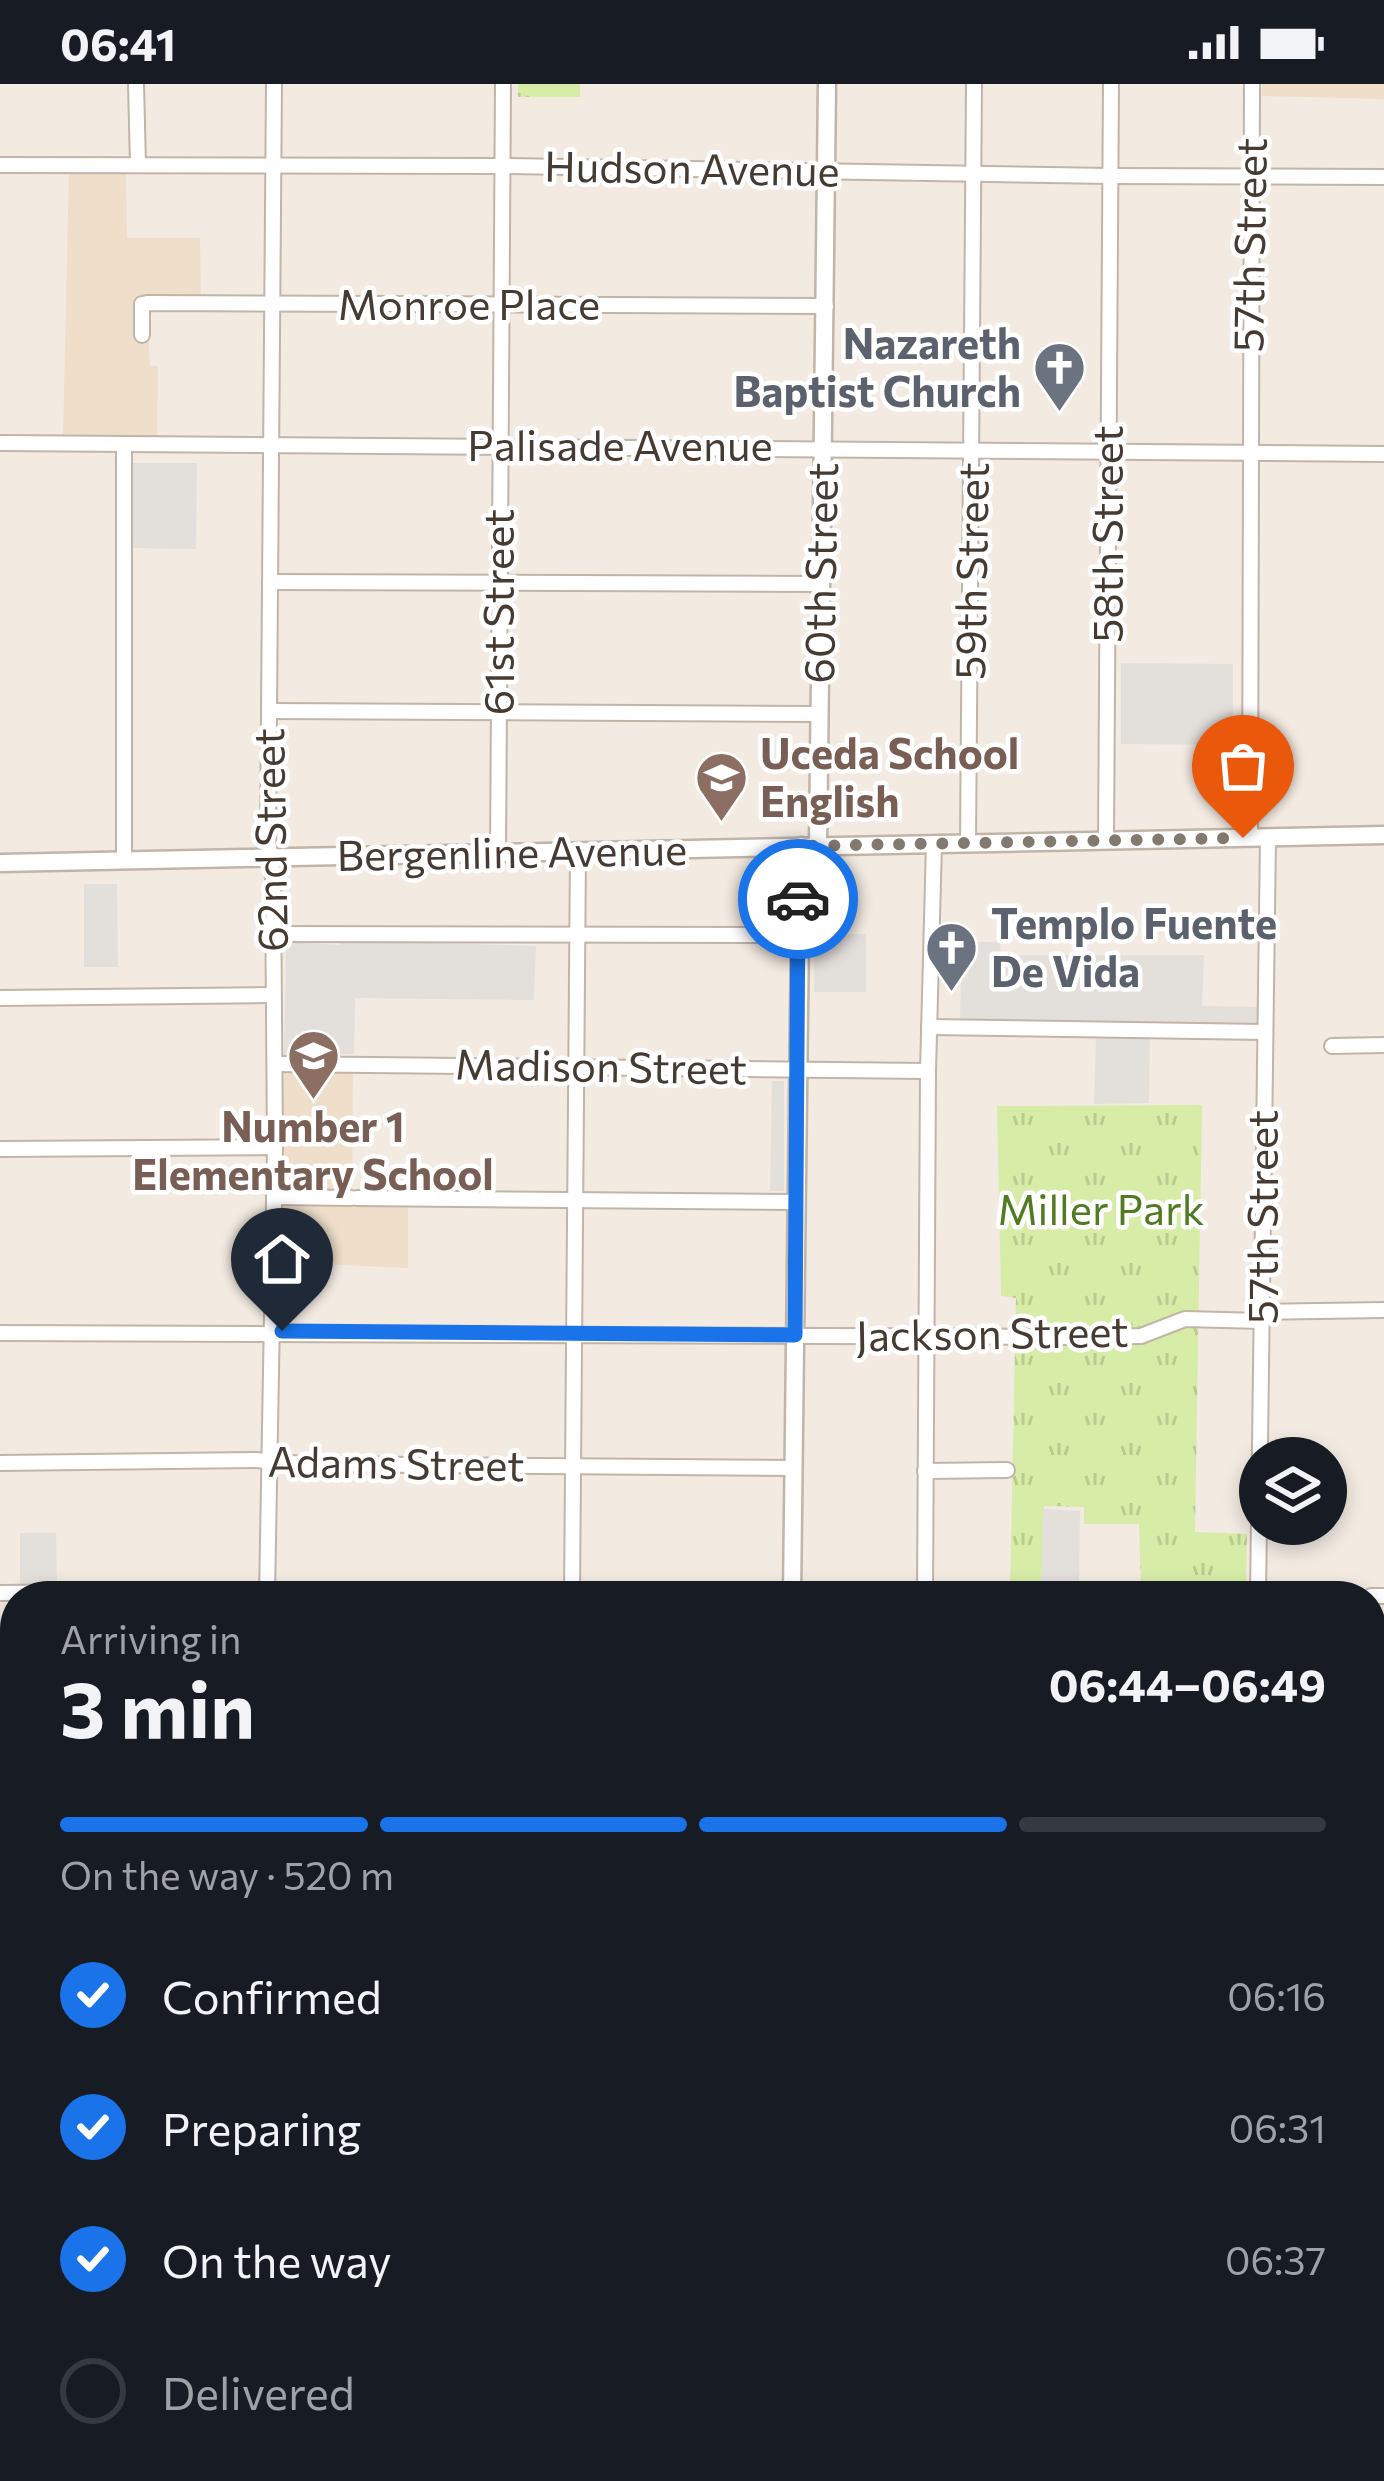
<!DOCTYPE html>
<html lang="en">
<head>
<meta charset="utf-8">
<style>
	:root { --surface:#171b24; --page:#242831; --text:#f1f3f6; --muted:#9ea1a6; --line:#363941; --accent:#1a73e8 }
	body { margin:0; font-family:Commissioner,sans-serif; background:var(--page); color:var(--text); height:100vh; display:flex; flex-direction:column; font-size:45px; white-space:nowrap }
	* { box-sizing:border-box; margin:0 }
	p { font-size:39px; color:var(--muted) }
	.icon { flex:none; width:66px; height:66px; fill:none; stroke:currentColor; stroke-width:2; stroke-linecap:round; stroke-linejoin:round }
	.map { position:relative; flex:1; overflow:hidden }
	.details { position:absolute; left:0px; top:1497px; width:1386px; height:900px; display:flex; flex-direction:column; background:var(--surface); border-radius:48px 48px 0 0; box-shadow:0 6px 18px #0003 }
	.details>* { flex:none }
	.controls { position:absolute; left:1239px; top:1353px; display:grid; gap:24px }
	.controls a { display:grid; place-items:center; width:108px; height:108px; border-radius:50%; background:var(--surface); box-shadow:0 6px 18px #0003; font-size:60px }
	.pin { position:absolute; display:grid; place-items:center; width:102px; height:102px; color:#fff; margin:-123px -51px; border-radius:50% 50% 50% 0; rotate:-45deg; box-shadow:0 0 12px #0007 }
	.pin .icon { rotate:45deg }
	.courier { position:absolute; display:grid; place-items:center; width:120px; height:120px; margin:-60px; border:9px solid #1a73e8; border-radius:50%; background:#fff; color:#222; box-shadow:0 3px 15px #0007 }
	.headline em { font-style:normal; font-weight:700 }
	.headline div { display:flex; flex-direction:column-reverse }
	.headline { display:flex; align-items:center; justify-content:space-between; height:204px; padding:0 60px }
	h1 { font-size:78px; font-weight:700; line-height:90px }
	.bar { display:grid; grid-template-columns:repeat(4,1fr); gap:18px 12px; align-content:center; height:144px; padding:0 60px }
	.bar i { height:15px; border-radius:9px; background:var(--line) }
	.bar .on { background:var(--accent) }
	.bar p { grid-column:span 4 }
	ol { padding:0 60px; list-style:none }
	li { display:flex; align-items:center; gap:36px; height:132px }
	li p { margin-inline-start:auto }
	li .icon { padding:12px; border-radius:50%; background:var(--accent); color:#fff; stroke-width:4 }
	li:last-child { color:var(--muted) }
	li i { width:66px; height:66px; border:6px solid var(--line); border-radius:50% }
	.status { display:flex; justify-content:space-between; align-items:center; height:84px; padding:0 60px; background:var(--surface); direction:ltr }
	.status svg { height:33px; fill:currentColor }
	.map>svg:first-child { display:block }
	.residential { fill:#e7dcd0 }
	.industrial { fill:url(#industrial-furrows) }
	.education { fill:#eedeca }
	.forest { fill:url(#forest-firs) }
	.cemetery { fill:url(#cemetery-stones) }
	.park { fill:url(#park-tufts) }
	.parking { fill:#e3dfdb }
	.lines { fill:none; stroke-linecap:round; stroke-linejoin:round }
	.minor-casing { stroke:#c2b4a7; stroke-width:18 }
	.tertiary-casing { stroke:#c2b4a7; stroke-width:21 }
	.primary-casing { stroke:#eea855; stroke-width:26 }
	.minor { stroke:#fff; stroke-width:14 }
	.tertiary { stroke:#fff; stroke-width:16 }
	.primary { stroke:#ffcd8f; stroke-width:21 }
	.done { stroke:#827970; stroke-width:12; stroke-dasharray:0 21.6 }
	.route { stroke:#1a73e8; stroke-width:15 }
	.labels { text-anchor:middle; stroke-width:9; stroke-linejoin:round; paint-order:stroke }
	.street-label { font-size:42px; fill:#453b32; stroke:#fff }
	.worship-label { font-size:42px; font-weight:bold; fill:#5b616d; stroke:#fff; text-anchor:end }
	.education-label { font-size:42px; font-weight:bold; fill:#785e54; stroke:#fff; text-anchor:start }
	.park-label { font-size:42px; fill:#517b21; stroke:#fff }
</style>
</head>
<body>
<div class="status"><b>06:41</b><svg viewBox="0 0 49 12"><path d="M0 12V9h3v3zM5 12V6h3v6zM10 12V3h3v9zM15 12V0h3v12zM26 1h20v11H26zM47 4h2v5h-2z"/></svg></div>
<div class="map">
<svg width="1384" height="2397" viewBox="0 0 1384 2397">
	<defs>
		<pattern id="industrial-furrows" width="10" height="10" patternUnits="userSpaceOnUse" patternTransform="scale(3)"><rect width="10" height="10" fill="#e4ddd8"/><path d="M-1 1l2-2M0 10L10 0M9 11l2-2" fill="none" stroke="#c5bfba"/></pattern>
		<pattern id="forest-firs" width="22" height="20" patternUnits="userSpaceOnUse" patternTransform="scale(3)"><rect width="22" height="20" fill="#d7eca6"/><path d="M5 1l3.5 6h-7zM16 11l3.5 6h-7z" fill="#bacb8f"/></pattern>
		<pattern id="cemetery-stones" width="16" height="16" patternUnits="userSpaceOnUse" patternTransform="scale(3)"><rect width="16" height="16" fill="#d7eca6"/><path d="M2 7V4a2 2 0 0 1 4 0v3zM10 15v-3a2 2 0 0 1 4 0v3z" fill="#bacb8f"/></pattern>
		<pattern id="park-tufts" width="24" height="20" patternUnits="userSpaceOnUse" patternTransform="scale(3)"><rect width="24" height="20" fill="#d7eca6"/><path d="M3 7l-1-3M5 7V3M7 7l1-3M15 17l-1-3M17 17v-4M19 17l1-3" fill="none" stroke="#bacb8f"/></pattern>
	</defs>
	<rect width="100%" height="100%" fill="#f3ebe2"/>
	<path class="residential" d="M1384 1699V1848L1371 1854V1706Z"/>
	<path class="industrial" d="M1380 1576 1384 1584V1663L1371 1669V1580Z"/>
	<g class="education">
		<path d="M1262 0H1384V15L1262 12Z"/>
		<path d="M126 85 127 154H200L201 220H147L150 282H158L157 358 63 352 69 86Z"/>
		<path d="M275 982H353L352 1112H275Z"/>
		<path d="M275 1115H408V1184L274 1178Z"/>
		<path d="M0 1739H15V1846L0 1845Z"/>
	</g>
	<g class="forest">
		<path d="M476 2382H490L535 2397H447Z"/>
		<path d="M657 2382H885V2397H638Z"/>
	</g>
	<g class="cemetery">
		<path d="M1384 1848V2397H1325L1324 2382H1371V1854Z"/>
		<path d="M878 2382H1322L1323 2397H879Z"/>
	</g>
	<g class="park">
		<rect x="518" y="0" width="62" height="13"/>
		<path d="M1202 1021 1195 1448 1247 1450 1246 1505H1141L1139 1440H1084V1423L1044 1422 1041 1509H1010L1016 1214 1001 1212 997 1022Z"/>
		<rect x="0" y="1935" width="15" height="219"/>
	</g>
	<g class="parking">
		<path d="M133 379H197L196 465 132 464Z"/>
		<path d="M1121 579 1233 580V661L1121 660Z"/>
		<path d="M84 800H117L118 883H84Z"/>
		<rect x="814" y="850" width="52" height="58"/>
		<path d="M341 856 536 862 534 916 355 914 354 970 284 971 286 858 340 861Z"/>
		<path d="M941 858H1000L1001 871H1204L1202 922 1263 923 1262 946 960 940 961 894 940 893Z"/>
		<path d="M1096 954H1150L1149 1019 1094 1020Z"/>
		<path d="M772 997H784V1107H770Z"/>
		<path d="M1043 1425 1080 1427 1079 1509H1041Z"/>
		<path d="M20 1449H56L57 1501H20Z"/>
	</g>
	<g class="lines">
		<defs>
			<g id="minor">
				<path d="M136 0 138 81"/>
				<path d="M0 81 503 82 1110 92 1384 93"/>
				<path d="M142 251V220L147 219 826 222"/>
				<path d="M0 359 1384 370"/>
				<path d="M270 498 820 500"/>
				<path d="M269 627 819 630"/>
				<path d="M1250 753 1252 0"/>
				<path d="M1106 756 1111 0"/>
				<path d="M968 759 974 0"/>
				<path d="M498 769 503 0"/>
				<path d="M124 775V360"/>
				<path d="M273 850 797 851"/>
				<path d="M0 914 273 911"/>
				<path d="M929 943 1264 948"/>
				<path d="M1332 962 1384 961"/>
				<path d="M275 980 928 987"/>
				<path d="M0 1065 275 1063"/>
				<path d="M274 1113 351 1114"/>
				<path d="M357 1114 796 1118"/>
				<path d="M1262 1228 1384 1226"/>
				<path d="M0 1249 1083 1253 1141 1252 1185 1235 1262 1237"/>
				<path d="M0 1379 255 1376 303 1380 793 1384"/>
				<path d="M925 1387 1007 1386"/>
				<path d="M0 1509 254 1506 272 1512"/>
				<path d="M267 1512 275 1063 273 794 268 755 274 0"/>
				<path d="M572 1512 578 768"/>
				<path d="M925 1512 928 987 934 759"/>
				<path d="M1258 1512 1268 753"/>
				<path d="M1371 1512H1384"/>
				<path d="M1384 1546V1587"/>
				<path d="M0 1721H15"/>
				<path d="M0 1857H15"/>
			</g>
			<g id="tertiary">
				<path d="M818 762 827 0"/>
				<path d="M0 779 1384 751"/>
				<path d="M792 1512 801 762"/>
				<path d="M331 2397 361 2382"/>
			</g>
			<g id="primary">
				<path d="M0 1577 15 1582"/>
				<path d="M1371 1700 1384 1694"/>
			</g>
		</defs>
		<use href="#minor" class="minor-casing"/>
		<use href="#tertiary" class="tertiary-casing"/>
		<use href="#primary" class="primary-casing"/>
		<use href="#minor" class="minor"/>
		<use href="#tertiary" class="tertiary"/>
		<use href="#primary" class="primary"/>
	</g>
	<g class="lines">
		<path class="done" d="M798 815 801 762 1243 754"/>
		<path class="route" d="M282 1247 795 1251 798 815"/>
	</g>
	<defs>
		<symbol id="church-pin" viewBox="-11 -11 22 30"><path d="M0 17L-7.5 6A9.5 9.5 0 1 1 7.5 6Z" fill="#6b7280" stroke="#fff"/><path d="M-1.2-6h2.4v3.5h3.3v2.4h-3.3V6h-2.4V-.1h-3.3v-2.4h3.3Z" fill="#fff"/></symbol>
		<symbol id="school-pin" viewBox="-11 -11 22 30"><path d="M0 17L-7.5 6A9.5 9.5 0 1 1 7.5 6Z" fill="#8d6e63" stroke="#fff"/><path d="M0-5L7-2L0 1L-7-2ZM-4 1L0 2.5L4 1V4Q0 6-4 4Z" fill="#fff"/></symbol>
	</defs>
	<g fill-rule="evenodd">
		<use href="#church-pin" x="1030" y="254" width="59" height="81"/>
		<use href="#school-pin" x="692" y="664" width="59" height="81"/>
		<use href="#church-pin" x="922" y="834" width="59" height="81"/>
		<use href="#school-pin" x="284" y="942" width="59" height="81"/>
	</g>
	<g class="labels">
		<g class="street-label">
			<text transform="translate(692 85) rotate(1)" y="15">Hudson Avenue</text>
			<text transform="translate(1250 161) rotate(-89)" y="15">57th Street</text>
			<text x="469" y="236">Monroe Place</text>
			<text x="620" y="377">Palisade Avenue</text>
			<text transform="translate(1108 450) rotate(-90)" y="15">58th Street</text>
			<text transform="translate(972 487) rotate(-89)" y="15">59th Street</text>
			<text transform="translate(821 489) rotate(-89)" y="15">60th Street</text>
			<text transform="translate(499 528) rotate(-90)" y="15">61st Street</text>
			<text transform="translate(271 756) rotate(-91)" y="15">62nd Street</text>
			<text transform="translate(512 769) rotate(-1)" y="15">Bergenline Avenue</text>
			<text transform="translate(601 983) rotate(1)" y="15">Madison Street</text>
			<text transform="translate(1263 1133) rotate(-90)" y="15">57th Street</text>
			<text transform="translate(992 1250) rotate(-1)" y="15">Jackson Street</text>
			<text transform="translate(396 1380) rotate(1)" y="15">Adams Street</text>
		</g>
		<g class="worship-label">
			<text x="1021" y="275">Nazareth<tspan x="1021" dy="48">Baptist Church</tspan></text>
			<text x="991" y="855" text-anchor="start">Templo Fuente<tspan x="991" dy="48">De Vida</tspan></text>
		</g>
		<g class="education-label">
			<text x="760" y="685">Uceda School<tspan x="760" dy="48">English</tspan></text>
			<text x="313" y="1058" text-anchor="middle">Number 1<tspan x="313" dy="48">Elementary School</tspan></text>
		</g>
		<g class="park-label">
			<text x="1101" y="1141">Miller Park</text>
		</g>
	</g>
</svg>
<div class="controls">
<a><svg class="icon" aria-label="layers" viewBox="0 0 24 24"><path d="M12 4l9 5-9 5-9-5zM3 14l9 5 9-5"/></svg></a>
</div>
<div class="pin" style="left:1243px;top:754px;background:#ea580c"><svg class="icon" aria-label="bag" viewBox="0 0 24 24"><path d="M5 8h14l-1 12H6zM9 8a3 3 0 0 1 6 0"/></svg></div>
<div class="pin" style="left:282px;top:1247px;background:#1f2937"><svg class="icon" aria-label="home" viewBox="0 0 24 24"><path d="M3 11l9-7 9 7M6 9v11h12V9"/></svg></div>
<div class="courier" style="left:798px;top:815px"><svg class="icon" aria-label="car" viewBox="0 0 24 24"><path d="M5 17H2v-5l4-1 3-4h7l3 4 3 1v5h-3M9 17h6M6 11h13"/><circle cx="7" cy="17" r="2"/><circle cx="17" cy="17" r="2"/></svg></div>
<section class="details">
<div class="headline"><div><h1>3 min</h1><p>Arriving in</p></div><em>06:44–06:49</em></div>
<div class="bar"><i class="on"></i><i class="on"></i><i class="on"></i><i></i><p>On the way · 520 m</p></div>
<ol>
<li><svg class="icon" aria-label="check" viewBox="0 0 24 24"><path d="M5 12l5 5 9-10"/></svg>Confirmed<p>06:16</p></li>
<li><svg class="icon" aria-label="check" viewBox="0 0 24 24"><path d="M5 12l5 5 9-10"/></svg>Preparing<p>06:31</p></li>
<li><svg class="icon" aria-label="check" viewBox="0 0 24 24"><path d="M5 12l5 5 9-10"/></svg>On the way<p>06:37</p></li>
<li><i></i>Delivered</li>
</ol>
</section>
</div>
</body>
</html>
